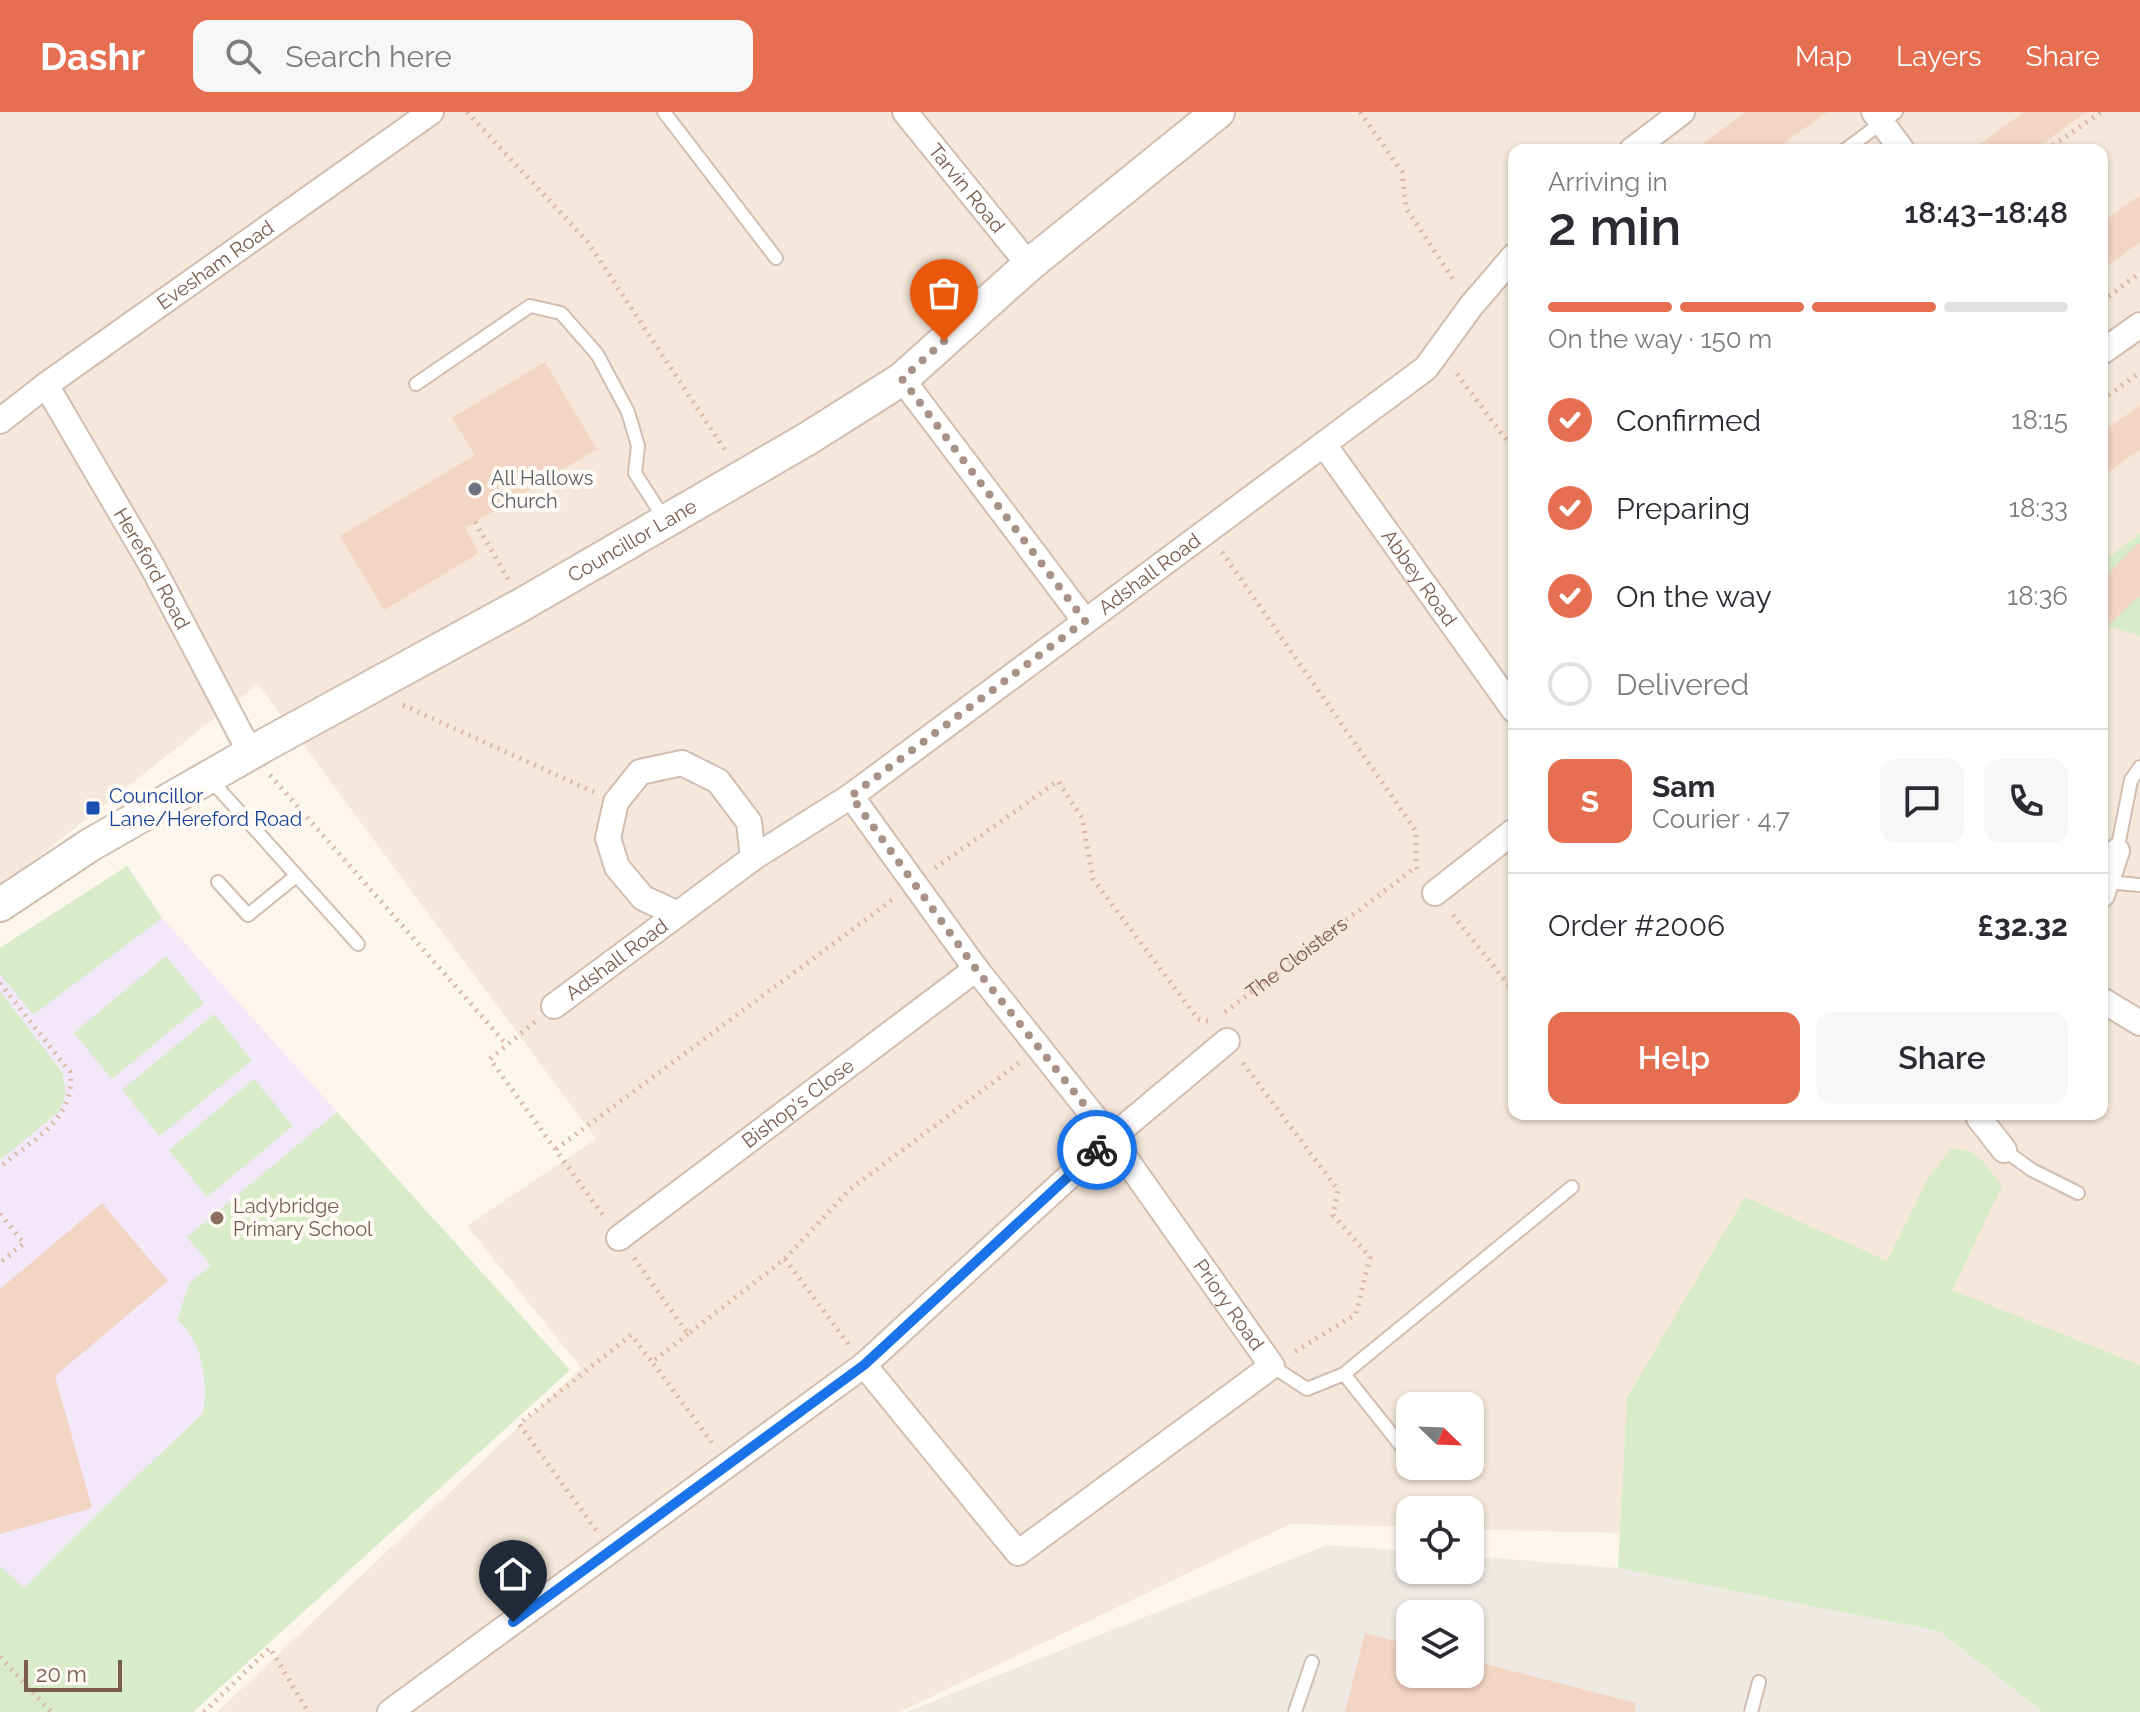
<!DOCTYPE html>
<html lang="en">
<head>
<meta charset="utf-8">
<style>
	:root { --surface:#fff; --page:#f7f7f7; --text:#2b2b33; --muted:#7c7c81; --line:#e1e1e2; --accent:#e76f51 }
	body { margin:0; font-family:Raleway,sans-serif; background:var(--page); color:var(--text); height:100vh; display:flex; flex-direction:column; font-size:30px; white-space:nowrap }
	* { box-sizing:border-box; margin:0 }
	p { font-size:26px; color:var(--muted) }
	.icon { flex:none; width:44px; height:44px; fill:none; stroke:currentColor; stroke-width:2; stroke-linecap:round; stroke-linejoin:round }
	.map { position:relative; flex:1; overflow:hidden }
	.side { position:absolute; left:1508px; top:32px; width:600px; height:976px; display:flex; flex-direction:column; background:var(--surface); border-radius:16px; box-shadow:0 2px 6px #0004 }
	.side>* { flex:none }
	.needle { width:52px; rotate:113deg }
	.tools { position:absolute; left:1396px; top:1280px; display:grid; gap:16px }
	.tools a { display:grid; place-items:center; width:88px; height:88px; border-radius:16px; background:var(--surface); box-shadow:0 2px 6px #0004; font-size:40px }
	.scale { position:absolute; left:24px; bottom:20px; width:98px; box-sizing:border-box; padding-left:8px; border:4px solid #7a5c4d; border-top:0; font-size:22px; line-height:28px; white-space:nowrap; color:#7a5c4d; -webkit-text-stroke:6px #fffaf3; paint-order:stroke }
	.pin { position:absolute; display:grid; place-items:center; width:68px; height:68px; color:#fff; margin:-82px -34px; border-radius:50% 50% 50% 0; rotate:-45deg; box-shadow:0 0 8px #0007 }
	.pin .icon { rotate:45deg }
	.courier { position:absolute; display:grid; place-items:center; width:80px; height:80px; margin:-40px; border:6px solid #1a73e8; border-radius:50%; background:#fff; color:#222; box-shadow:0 2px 10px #0007 }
	.summary em { font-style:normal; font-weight:600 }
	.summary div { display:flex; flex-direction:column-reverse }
	.summary { display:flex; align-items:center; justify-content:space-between; height:136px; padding:0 40px }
	h1 { font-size:52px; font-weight:600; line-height:60px }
	.bar { display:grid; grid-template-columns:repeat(4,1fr); gap:12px 8px; align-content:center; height:96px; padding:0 40px }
	.bar i { height:10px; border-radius:6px; background:var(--line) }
	.bar .selected { background:var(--accent) }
	.bar p { grid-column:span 4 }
	.line { display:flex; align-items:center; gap:20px; padding:0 40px; border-top:2px solid var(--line) }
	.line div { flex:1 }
	.round { display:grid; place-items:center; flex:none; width:84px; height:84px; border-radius:16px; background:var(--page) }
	ol { padding:0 40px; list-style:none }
	li { display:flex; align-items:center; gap:24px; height:88px }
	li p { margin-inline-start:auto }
	li .icon { padding:8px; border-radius:50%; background:var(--accent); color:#fff; stroke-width:4 }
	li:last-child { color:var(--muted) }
	li i { width:44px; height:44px; border:4px solid var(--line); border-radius:50% }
	.primary-button { display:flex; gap:16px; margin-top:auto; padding:16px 40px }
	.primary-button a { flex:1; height:92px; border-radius:16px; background:var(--accent); color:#fff; font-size:32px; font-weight:600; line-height:92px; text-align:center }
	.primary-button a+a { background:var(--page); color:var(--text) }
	header { display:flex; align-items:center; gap:48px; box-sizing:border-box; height:112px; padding:0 40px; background:var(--accent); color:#fff }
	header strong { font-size:38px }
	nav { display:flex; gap:44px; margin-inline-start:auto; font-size:28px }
	.search { width:560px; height:72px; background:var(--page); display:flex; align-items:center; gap:20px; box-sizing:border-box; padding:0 28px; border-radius:16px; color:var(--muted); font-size:30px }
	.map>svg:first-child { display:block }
	.residential { fill:#f5e8da; fill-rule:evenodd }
	.industrial { fill:#efe9e4; fill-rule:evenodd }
	.education { fill:#f3e8fa }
	.green { fill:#d8ecc9 }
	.building { fill:#f3d5c3 }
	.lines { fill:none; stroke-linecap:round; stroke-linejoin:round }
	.service-casing { stroke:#d1beb0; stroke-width:16 }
	.minor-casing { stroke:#d1beb0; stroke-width:28 }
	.tertiary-casing { stroke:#d1beb0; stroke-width:36 }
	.path { stroke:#d9b8a5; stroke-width:5; stroke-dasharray:2 6; stroke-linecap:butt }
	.service { stroke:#fff; stroke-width:12 }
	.minor { stroke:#fff; stroke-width:24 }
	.tertiary { stroke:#fff; stroke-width:32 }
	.done { stroke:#a89285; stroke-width:8; stroke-dasharray:0 14.4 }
	.route { stroke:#1a73e8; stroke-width:10 }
	.worship-dot { fill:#6b7280; stroke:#fffaf3; stroke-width:3 }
	.transit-dot { fill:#1a4fb4; stroke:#fffaf3; stroke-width:3 }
	.education-dot { fill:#8d6e63; stroke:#fffaf3; stroke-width:3 }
	.labels { text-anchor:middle; stroke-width:8; stroke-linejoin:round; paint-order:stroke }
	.street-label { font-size:20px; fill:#7a5c4d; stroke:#fffaf3 }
	.worship-label { font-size:20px; fill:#5b616d; stroke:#fffaf3; text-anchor:start }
	.transit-label { font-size:20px; fill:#164399; stroke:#fffaf3; text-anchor:start }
	.education-label { font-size:20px; fill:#785e54; stroke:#fffaf3; text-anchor:start }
</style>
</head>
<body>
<header>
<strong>Dashr</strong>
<div class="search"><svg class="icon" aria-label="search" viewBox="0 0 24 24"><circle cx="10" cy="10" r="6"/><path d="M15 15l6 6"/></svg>Search here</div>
<nav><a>Map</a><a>Layers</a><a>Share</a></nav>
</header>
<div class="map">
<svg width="2140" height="1600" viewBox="0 0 2140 1600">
	<rect width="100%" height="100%" fill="#fdf6ec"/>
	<path class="residential" d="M0 0H2140V1253L1951 1178 1627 1286 1620 1421 1470 1417V1398H1410V1415L1290 1412 900 1600H217L581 1256 467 1114 596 1027 258 572 0 775ZM1514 38H2102V1002H1514ZM1410 1294H1470V1354H1410Z"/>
	<path class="industrial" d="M1327 1433 1410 1439V1458H1470V1444L1618 1456 1939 1519 2043 1600H906ZM1410 1502H1470V1562H1410Z"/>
	<path class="education" d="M127 754 162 806 570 1258 193 1600 0 1514V836Z"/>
	<g class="green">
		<path d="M2140 421V524L2102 512V451Z"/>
		<path d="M127 754 162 806 33 903 0 862V836Z"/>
		<path d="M166 844 204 891 112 967 74 921Z"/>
		<path d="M0 879 62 960 66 980 60 999 0 1048Z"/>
		<path d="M214 902 252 948 160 1024 122 978Z"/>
		<path d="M254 967 293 1014 207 1085 169 1038Z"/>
		<path d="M337 1000 570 1258 193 1600H0V1454L24 1476 94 1405 203 1301C208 1271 203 1228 177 1208L189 1172 211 1153 187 1125Z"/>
		<path d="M1951 1037C1978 1035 1987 1056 2002 1074L1952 1178 2140 1253V1600H2043L1939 1519 1618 1456 1627 1286 1745 1085 1887 1149 1928 1066Z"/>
	</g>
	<g class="building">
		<path d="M1746 0H1827L1775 38H1694Z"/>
		<path d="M2024 0H2086L2034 38H1972Z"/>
		<path d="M2140 83V130L2102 158V111Z"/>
		<path d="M545 250 597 337 465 416 479 441 384 498 340 424 475 343 452 306Z"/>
		<path d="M2140 293V337L2102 365V321Z"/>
		<path d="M2140 430V483L2102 519V467Z"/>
		<path d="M102 1091 168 1169 55 1264 92 1396 0 1422V1177Z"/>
		<path d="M1365 1521 1410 1533V1562H1470V1548L1636 1591 1635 1600H1345Z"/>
	</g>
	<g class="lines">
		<defs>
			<g id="service">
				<path d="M664 0 776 146"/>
				<path d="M1845 38 1896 0"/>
				<path d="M416 272 530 194 561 201 597 242 628 300 638 334 635 361 665 408"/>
				<path d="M209 666 358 832"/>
				<path d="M2117 739 2131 668 2140 655"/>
				<path d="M218 770 248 803 296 764"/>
				<path d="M2106 770 2140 773"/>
				<path d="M2004 1038 2032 1058 2078 1081"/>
				<path d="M1272 1254 1307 1277 1344 1262 1410 1345"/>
				<path d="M1344 1262 1572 1075"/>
				<path d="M1417 1354 1419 1357"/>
				<path d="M1295 1600 1312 1550"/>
				<path d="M1751 1600 1759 1570"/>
			</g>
			<g id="minor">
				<path id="s2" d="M905 0 1029 153"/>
				<path d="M1874 0 1902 38"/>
				<path d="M1632 38 1682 0"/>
				<path d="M2102 240 2140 213"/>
				<path d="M902 267 1085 509"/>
				<path id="s3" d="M46 273 152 454 251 642"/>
				<path id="s4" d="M0 309 46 273 431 0"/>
				<path id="s5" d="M1325 334 1514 598"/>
				<path id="s6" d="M851 684 976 857 1111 1026 1272 1254 1018 1441 864 1253"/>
				<path d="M1435 781 1514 719"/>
				<path d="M2102 783 2117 739"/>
				<path d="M678 802 643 786 617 755 608 726 616 690 640 660 682 651 718 669 749 710 753 746"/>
				<path d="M2102 888 2140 911"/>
				<path id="s7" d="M554 894 753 746 851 684 1426 256 1471 194 1514 144"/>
				<path d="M1981 1002 1979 1006 2004 1038"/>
				<path id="s8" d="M619 1126 976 857"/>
				<path d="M390 1600 864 1253 1111 1026 1227 929"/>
			</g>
			<g id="tertiary">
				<path id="s9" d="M0 793 90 733 263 634 523 492 807 327 902 267 1029 153 1218 0"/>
			</g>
		</defs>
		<use href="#service" class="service-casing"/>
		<use href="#minor" class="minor-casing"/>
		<use href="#tertiary" class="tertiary-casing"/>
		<g class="path">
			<path d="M467 0 587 129 725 338"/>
			<path d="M1360 0 1402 60 1406 96 1455 170"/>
			<path d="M2046 38 2101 0"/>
			<path d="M2102 189 2140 161"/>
			<path d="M1457 262 1514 338"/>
			<path d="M2102 288 2140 260"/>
			<path d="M475 410 508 467"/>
			<path d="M1222 440 1416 719V755"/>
			<path d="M403 593 594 680"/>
			<path d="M270 663 507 933"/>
			<path d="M935 756 1058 669 1082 706 1093 767 1198 907 1208 909"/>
			<path d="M1453 803 1514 880"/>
			<path d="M0 871 70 960C77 1006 31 1029 0 1055"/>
			<path id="s1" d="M1225 900 1416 755 1419 760"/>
			<path d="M535 910 490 947 605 1106"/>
			<path d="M1243 951 1338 1078 1333 1103 1370 1145 1356 1202 1293 1241"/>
			<path d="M556 1037 892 788"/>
			<path d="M0 1102 24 1131 0 1151"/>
			<path d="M634 1146 688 1222 785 1147 849 1078 1019 951"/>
			<path d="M785 1147 849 1233"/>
			<path d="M688 1222 652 1250 713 1332"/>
			<path d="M596 1418 519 1312 631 1223 652 1250"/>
			<path d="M0 1545 51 1600"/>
			<path d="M204 1600 270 1536 308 1600"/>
		</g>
		<use href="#service" class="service"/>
		<use href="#minor" class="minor"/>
		<use href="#tertiary" class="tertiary"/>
	</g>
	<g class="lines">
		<path class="done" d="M944 229 902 267 1085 509 851 684 976 857 1111 1026 1097 1038"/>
		<path class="route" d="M513 1510 864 1253 1097 1038"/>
	</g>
	<circle class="worship-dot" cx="475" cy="377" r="8"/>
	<rect class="transit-dot" x="85" y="688" width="16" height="16" rx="4"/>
	<circle class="education-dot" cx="217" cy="1106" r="8"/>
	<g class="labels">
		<g class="street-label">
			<text dy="7" stroke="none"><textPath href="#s2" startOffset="98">Tarvin Road</textPath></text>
			<text dy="7" stroke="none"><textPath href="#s4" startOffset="266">Evesham Road</textPath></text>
			<text dy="7" stroke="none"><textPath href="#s9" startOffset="730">Councillor Lane</textPath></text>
			<text dy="7" stroke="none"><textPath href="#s3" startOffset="212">Hereford Road</textPath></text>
			<text dy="7" stroke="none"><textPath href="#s7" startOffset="736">Adshall Road</textPath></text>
			<text dy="7" stroke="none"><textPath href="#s5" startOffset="162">Abbey Road</textPath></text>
			<text dy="7" stroke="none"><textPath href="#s1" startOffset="90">The Cloisters</textPath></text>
			<text dy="7" stroke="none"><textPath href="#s7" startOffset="78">Adshall Road</textPath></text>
			<text dy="7" stroke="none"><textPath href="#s8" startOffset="224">Bishop's Close</textPath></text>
			<text dy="7" stroke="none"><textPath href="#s6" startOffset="634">Priory Road</textPath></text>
		</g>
		<g class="worship-label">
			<text x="491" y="373">All Hallows<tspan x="491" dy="23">Church</tspan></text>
		</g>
		<g class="transit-label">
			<text x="109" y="691">Councillor<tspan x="109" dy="23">Lane/Hereford Road</tspan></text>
		</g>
		<g class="education-label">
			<text x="233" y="1101">Ladybridge<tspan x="233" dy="23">Primary School</tspan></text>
		</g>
	</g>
</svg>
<div class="tools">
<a><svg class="needle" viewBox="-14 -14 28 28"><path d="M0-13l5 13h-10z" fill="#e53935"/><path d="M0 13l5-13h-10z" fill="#7c7c81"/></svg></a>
<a><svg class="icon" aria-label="locate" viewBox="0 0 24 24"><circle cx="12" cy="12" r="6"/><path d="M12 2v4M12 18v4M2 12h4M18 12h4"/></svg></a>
<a><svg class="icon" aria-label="layers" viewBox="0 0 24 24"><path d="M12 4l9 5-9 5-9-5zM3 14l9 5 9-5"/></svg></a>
</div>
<div class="scale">20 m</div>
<div class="pin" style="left:944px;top:229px;background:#ea580c"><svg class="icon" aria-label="bag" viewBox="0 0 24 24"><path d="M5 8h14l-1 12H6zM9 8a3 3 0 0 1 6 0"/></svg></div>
<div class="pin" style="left:513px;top:1510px;background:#1f2937"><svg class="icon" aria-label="home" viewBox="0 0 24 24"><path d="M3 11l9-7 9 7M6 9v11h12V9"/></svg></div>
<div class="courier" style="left:1097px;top:1038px"><svg class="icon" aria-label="bike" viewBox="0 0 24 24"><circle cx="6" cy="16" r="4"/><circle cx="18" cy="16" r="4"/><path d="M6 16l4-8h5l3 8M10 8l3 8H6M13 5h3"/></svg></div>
<section class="side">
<div class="summary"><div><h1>2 min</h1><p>Arriving in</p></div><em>18:43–18:48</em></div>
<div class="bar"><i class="selected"></i><i class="selected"></i><i class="selected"></i><i></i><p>On the way · 150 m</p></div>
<ol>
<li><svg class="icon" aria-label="check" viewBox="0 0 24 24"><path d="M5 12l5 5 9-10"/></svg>Confirmed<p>18:15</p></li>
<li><svg class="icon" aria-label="check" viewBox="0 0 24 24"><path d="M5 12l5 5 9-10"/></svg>Preparing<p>18:33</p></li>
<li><svg class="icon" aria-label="check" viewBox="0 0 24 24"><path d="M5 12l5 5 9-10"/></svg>On the way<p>18:36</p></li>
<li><i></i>Delivered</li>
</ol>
<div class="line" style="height:144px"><b class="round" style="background:var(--accent);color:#fff">S</b><div><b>Sam</b><p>Courier · 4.7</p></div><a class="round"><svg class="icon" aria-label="chat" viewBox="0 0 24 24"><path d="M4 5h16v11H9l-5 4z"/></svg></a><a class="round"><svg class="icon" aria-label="phone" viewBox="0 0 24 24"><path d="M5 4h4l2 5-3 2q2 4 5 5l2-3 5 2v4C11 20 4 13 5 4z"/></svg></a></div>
<div class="line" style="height:104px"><div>Order #2006</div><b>£32.32</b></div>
<div class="primary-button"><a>Help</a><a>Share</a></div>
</section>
</div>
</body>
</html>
